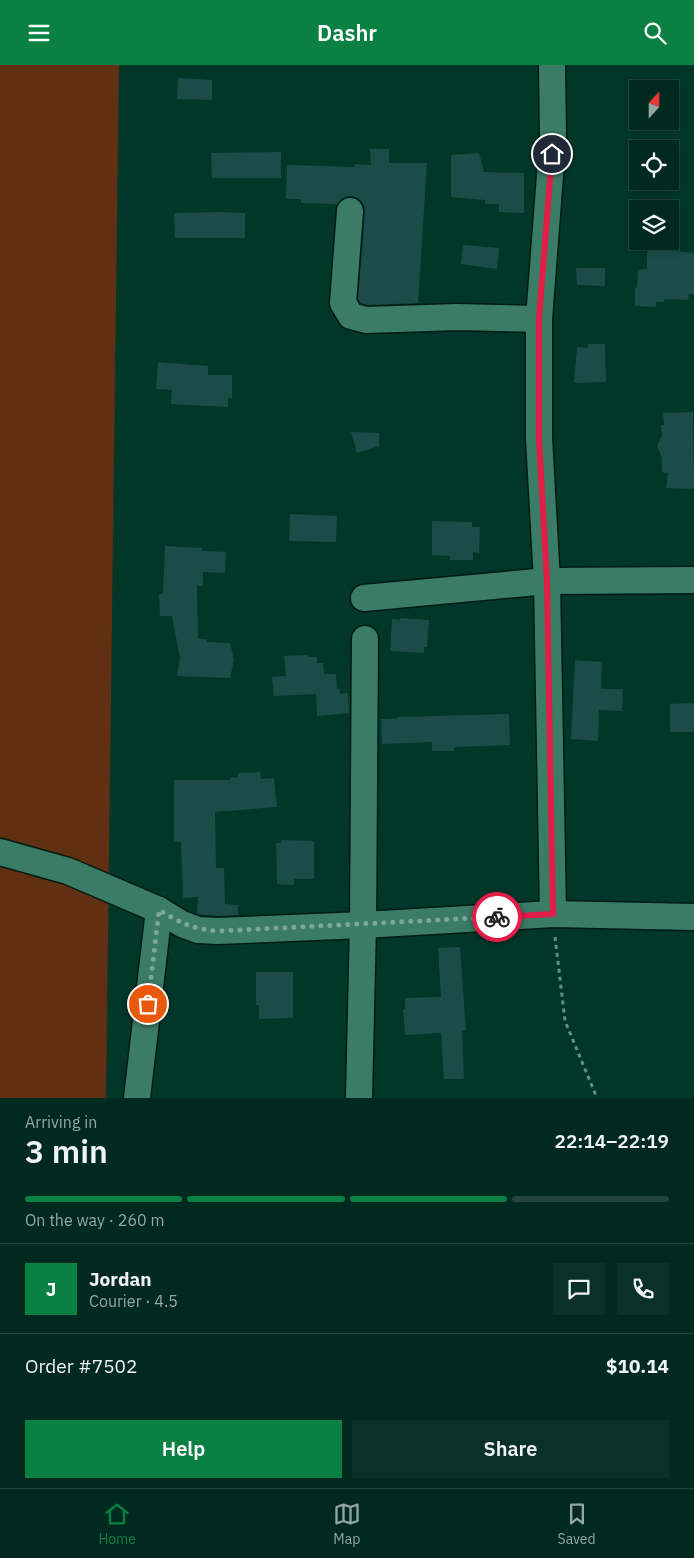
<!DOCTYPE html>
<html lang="en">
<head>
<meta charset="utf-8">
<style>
	:root { --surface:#00291f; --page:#0a3128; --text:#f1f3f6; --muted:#95a6a4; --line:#22453d; --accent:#0b8043 }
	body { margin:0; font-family:"IBM Plex Sans",sans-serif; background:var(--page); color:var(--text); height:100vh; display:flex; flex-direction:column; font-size:19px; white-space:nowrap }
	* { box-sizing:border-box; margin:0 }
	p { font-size:16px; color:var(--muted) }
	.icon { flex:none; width:28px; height:28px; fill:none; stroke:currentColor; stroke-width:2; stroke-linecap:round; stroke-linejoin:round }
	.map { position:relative; height:1033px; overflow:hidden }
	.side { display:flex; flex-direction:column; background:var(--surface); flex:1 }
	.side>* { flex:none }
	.needle { width:32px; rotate:21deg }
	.fabs { position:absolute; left:629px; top:15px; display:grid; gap:10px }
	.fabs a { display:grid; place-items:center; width:50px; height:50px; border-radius:0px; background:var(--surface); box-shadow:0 2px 8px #0003,0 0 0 1px var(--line); font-size:25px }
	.pin { position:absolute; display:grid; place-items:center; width:42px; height:42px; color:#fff; margin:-21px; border:2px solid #fff; border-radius:50%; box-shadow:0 1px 5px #0007 }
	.courier { position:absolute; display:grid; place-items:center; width:50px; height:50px; margin:-25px; border:4px solid #e11d48; border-radius:50%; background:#fff; color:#222; box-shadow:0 1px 6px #0007 }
	.summary em { font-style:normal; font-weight:600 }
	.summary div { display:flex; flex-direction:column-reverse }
	.summary { display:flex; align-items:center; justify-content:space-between; height:85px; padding:0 25px }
	h1 { font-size:32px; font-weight:600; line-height:38px }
	.bar { display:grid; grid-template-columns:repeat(4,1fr); gap:8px 5px; align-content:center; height:60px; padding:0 25px }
	.bar i { height:6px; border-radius:4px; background:var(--line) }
	.bar .current { background:var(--accent) }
	.bar p { grid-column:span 4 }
	.line { display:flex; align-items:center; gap:12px; padding:0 25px; border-top:1px solid var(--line) }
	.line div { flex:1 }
	.round { display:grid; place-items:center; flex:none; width:52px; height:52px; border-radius:0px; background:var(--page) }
	.action { display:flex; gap:10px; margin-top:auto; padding:10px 25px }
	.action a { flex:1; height:58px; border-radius:0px; background:var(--accent); color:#fff; font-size:20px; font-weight:600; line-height:58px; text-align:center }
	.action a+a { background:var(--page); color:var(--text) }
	header { display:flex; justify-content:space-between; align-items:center; height:65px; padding:0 25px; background:var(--accent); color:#fff; font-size:22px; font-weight:600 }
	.menu { display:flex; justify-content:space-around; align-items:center; height:70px; border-top:1px solid var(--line); background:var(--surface); font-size:14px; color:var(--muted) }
	.menu a { display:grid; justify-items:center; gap:2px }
	.menu .current { color:var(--accent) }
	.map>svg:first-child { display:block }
	.green { fill:#612f11 }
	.building { fill:#1c4c48 }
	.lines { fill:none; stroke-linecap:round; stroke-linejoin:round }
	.minor-casing { stroke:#001c13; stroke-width:29 }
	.path { stroke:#638e81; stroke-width:3; stroke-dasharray:4 4; stroke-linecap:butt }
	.minor { stroke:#3b7c66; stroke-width:26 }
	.done { stroke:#7da598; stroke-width:5; stroke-dasharray:0 9 }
	.route { stroke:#e11d48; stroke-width:6 }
</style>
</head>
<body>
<header><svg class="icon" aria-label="menu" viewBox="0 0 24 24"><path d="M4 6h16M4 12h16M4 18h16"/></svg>Dashr<svg class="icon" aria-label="search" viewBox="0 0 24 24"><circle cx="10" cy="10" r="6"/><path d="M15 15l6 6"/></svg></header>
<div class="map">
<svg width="694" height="1033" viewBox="0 0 694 1033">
	<rect width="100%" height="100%" fill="#003729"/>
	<path class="green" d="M0 0H119L106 1033H0Z"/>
	<g class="building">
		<path d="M178 13 212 15V35L177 34Z"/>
		<path d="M370 84H389V98H427L418 238 368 240 361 238 358 234 365 147 364 140 359 134 352 131 344 132 337 139 301 138V134H286L287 100 355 102V99L371 100Z"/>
		<path d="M281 87V113H212L211 88Z"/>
		<path d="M479 88 484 107 524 108V148L499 147V139H485V135L451 132V90Z"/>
		<path d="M220 147 245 148V173H175L174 148Z"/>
		<path d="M647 176H675V186L694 188V229H689L688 235 664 234V237H656V242L635 241V222L637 223 638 205 647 204Z"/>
		<path d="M463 180 499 183 497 204 461 199Z"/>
		<path d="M576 203H605V221L577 220Z"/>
		<path d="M588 279H605L606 317 574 318 577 282 588 283Z"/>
		<path d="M158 297 208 301V310H232V333H228V342L171 339 172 325 156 324Z"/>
		<path d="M693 347 694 424 666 423 668 408 662 407V393L657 381 662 371 661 360H664L663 348Z"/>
		<path d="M351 367 379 368V381L357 388Z"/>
		<path d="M290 449 337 451 336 477 289 476Z"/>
		<path d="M432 456 472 457V462H480L479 488 473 487V495H450V491L432 490Z"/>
		<path d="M165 481 202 483V486L226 487 225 508 203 507V521H197L198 574H207V577L230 578 234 595 230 613 177 611 180 593 172 551H160L159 529H163Z"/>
		<path d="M400 553 429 555 427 582H424V588L390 586 392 554 400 555Z"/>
		<path d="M308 590 309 592H317V598H323L324 609H336L337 624H340V629L348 628 349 648 317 651 316 629 274 631 272 612 286 611 284 591Z"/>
		<path d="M575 595 602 597 601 624H623L622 646 599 645 598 676 571 674Z"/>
		<path d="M694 638V667H670V639Z"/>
		<path d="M509 649 510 680 454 682V686H432V677L382 679 381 654H397V652Z"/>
		<path d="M260 707 261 714 274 713 277 742 215 747 216 803H224L225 839 238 840V850L218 851 197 849 198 832 183 833 181 777H174V715H231V713L238 712V708Z"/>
		<path d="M281 775 314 776V814H294V820L277 819 276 778H281Z"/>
		<path d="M460 882 466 966H462L464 1014H444L441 968 405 970 403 944H405V933L441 932 438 883Z"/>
		<path d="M256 907H293V953L259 954V940H256Z"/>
	</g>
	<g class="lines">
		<defs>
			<g id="minor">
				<path d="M552 0 553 71 539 254V373L547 516 553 849"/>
				<path d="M350 146 343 238 351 251 366 255 457 252 539 254"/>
				<path d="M364 533 547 516 694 515"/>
				<path d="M0 787 68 806 159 845 182 859 198 865 218 866 363 860 553 849 694 852"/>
				<path d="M137 1033 159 845"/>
				<path d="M359 1033 363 860 365 574"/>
			</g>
		</defs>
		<use href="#minor" class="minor-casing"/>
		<path class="path" d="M555 872 565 956 597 1033"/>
		<use href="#minor" class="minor"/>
	</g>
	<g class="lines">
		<path class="done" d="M148 939 159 845C182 858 191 864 218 866L497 852"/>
		<path class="route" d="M497 852 553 849 547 516 539 373V254L552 89"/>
	</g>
</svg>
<div class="fabs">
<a><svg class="needle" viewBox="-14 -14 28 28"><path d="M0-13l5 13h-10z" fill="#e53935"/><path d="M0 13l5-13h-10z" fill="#95a6a4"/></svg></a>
<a><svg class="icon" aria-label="locate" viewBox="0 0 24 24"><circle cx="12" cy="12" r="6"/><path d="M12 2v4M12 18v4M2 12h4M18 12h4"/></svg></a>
<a><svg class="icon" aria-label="layers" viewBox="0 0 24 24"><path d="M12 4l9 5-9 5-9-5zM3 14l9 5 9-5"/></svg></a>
</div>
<div class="pin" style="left:148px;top:939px;background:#ea580c"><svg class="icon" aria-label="bag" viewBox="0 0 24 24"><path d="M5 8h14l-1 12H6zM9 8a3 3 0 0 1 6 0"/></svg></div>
<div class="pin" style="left:552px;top:89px;background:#1f2937"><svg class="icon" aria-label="home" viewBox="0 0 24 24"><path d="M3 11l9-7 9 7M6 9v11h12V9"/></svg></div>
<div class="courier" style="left:497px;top:852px"><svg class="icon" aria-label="bike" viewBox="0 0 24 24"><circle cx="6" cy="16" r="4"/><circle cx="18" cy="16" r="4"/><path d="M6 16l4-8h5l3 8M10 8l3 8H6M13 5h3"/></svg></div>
</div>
<section class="side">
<div class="summary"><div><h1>3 min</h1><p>Arriving in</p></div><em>22:14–22:19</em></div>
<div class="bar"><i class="current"></i><i class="current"></i><i class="current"></i><i></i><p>On the way · 260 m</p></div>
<div class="line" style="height:90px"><b class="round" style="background:var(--accent);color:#fff">J</b><div><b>Jordan</b><p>Courier · 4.5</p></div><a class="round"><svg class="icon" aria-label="chat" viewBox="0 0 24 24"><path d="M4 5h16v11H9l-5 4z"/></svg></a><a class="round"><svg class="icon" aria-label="phone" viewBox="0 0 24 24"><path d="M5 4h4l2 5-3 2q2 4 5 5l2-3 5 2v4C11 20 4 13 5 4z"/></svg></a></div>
<div class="line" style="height:65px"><div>Order #7502</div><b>$10.14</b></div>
<div class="action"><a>Help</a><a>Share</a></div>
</section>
<nav class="menu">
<a class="current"><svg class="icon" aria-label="home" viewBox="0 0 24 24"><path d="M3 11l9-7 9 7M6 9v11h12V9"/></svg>Home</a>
<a><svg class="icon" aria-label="map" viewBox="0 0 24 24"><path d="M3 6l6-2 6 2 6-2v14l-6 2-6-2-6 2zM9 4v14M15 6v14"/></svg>Map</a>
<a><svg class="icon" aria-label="saved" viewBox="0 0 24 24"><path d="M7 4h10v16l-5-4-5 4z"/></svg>Saved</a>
</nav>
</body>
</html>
